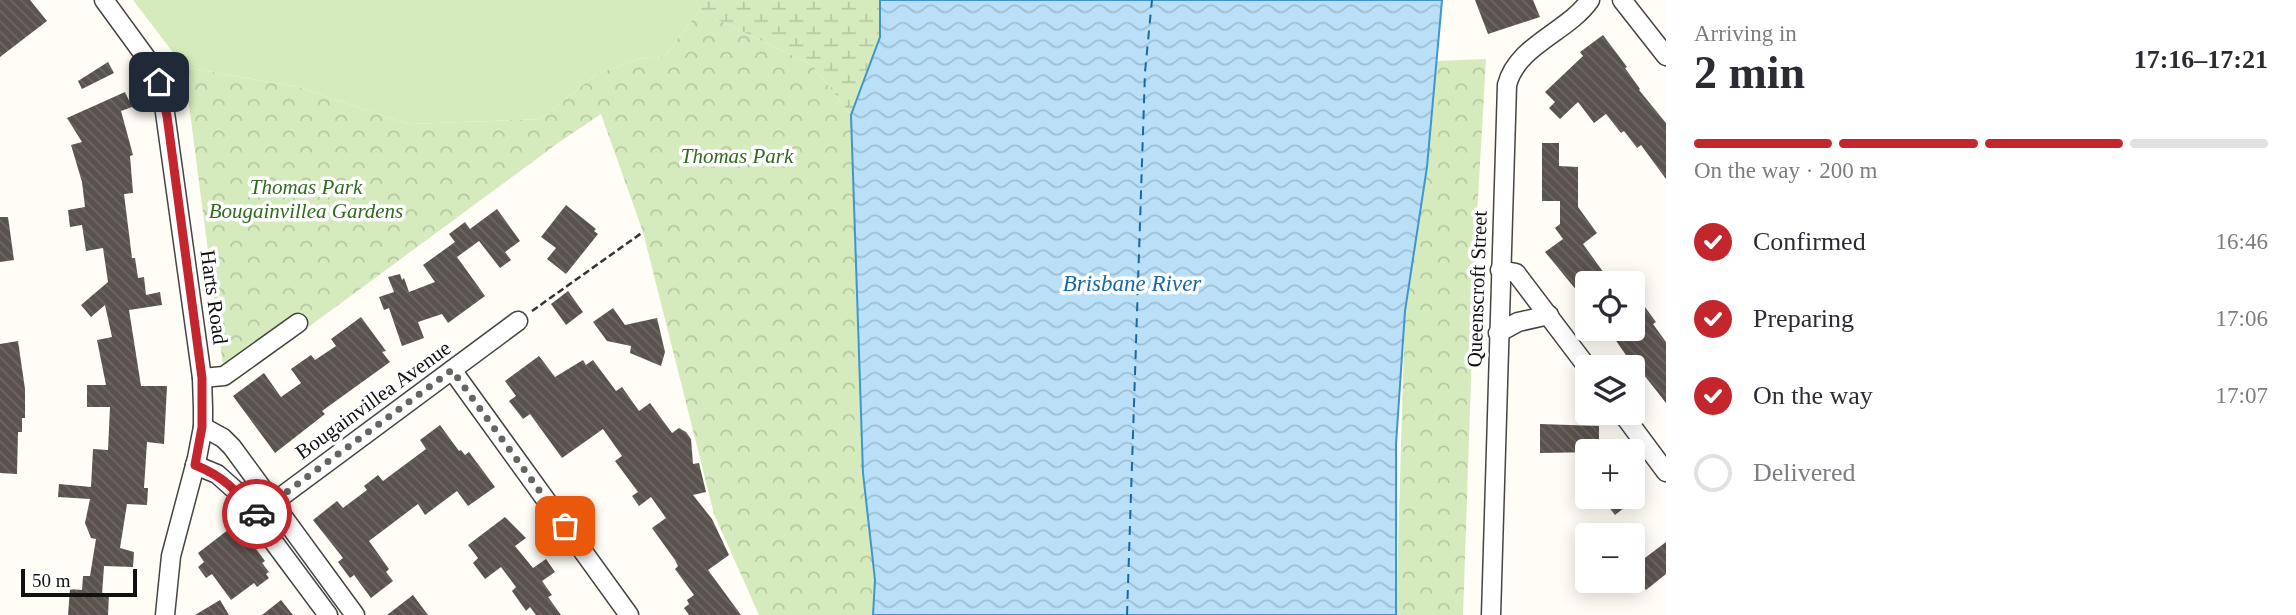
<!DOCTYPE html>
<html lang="en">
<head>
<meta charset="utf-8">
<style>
	:root { --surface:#fff; --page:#f2f2f3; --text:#2b2b33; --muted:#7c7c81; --line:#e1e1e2; --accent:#c4262e }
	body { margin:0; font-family:"Times New Roman",serif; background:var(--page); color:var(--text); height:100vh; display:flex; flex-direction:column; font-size:26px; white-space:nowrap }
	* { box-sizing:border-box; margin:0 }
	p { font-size:23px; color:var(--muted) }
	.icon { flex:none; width:38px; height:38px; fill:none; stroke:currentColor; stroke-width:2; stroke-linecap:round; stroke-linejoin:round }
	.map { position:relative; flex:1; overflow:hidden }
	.details { display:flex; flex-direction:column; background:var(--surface); width:630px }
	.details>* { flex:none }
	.buttons { position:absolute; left:1575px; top:271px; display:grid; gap:14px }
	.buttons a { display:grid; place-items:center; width:70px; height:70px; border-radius:7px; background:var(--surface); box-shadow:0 4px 18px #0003; font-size:35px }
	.scale { position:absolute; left:21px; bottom:18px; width:116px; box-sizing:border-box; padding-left:7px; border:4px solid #111; border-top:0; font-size:19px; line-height:24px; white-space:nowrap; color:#111; -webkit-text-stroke:5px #fff; paint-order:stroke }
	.pin { position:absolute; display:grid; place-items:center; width:60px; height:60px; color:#fff; margin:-30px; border-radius:14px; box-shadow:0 4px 10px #0006 }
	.courier { position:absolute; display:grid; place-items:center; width:70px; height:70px; margin:-35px; border:5px solid #c4262e; border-radius:50%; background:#fff; color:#222; box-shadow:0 2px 9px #0007 }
	.summary em { font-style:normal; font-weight:700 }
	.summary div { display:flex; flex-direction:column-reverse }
	.summary { display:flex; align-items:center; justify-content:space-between; height:119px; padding:0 28px }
	h1 { font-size:46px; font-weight:700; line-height:52px }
	.bar { display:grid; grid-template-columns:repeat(4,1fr); gap:10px 7px; align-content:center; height:84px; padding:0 28px }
	.bar i { height:9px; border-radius:5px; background:var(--line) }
	.bar .current { background:var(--accent) }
	.bar p { grid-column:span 4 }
	ol { padding:0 28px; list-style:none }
	li { display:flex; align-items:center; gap:21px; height:77px }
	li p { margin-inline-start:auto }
	li .icon { padding:7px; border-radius:50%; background:var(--accent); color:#fff; stroke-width:4 }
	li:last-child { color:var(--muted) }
	li i { width:38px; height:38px; border:4px solid var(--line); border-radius:50% }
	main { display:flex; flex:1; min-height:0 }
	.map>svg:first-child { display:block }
	.grass { fill:#d5ebbd }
	.wetland { fill:url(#wetland-marsh) }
	.park { fill:url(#park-crowns) }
	.water { fill:url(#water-waves); stroke:#3f96cf; stroke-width:2 }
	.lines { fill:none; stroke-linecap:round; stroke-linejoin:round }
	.ferry { stroke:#1768a6; stroke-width:2; stroke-dasharray:9 7; stroke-linecap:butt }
	.building { fill:url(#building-back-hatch) }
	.minor-casing { stroke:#444; stroke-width:21 }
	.path { stroke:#333; stroke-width:2.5; stroke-dasharray:7 3.5; stroke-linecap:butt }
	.minor { stroke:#fff; stroke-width:18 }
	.done { stroke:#646461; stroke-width:7; stroke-dasharray:0 12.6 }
	.route { stroke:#c4262e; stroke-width:9 }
	.labels { text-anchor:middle; stroke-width:7; stroke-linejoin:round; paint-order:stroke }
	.park-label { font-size:21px; font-style:italic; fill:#2f6b1f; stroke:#fff }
	.street-label { font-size:21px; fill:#111; stroke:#fff }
	.water-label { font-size:23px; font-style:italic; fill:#1768a6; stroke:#fff }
</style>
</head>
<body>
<main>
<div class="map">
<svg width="1666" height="615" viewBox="0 0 1666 615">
	<defs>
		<pattern id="wetland-marsh" width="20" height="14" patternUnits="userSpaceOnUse" patternTransform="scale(1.75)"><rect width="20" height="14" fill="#d5ebbd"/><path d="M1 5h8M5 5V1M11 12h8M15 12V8" fill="none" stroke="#b6c8a1"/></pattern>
		<pattern id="park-crowns" width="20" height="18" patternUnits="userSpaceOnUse" patternTransform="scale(1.75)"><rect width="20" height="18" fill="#d5ebbd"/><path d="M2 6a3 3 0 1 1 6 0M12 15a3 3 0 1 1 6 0" fill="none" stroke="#b6c8a1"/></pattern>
		<pattern id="water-waves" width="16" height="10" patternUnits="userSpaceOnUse" patternTransform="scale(1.75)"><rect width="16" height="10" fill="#b9e0f7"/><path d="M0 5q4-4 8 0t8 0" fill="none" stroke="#9ebfd3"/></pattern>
		<pattern id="building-back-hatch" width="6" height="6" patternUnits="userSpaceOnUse" patternTransform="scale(1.75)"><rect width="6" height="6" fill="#5a524d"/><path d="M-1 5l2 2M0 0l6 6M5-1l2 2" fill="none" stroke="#6d6662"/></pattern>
	</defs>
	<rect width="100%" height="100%" fill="#fffdf5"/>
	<path class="grass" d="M133 0H697L699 11 664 57 640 59 597 74 540 119 408 124 298 87 184 67Z"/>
	<path class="wetland" d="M697 0H880V37L851 115 812 65 699 11Z"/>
	<g class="park">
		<path d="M699 11 812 65 851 115 858 351 875 580 873 615H759L714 514 643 232 601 114 558 143 226 388 184 67 298 87 408 124 540 119 597 74 640 59 664 57Z"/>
		<path d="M1486 59 1476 233 1463 615H1396L1405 311 1427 167 1436 61Z"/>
	</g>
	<path class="water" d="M880 0H1442L1427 167 1405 311 1396 444V615H873L875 580 863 473 851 115 880 37Z"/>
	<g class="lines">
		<path class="ferry" d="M1127 615 1145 72 1152 0"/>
	</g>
	<g class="building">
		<path d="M0 0H30L47 21 0 57Z"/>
		<path d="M1475 0H1533L1540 17 1488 34Z"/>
		<path d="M1603 35 1627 67 1625 68 1640 89 1639 90 1666 123V179L1641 145 1637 148 1624 131 1621 133 1606 114 1594 123 1578 102 1560 119 1549 108 1555 102 1545 92 1583 56 1580 52Z"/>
		<path d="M108 62 114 73 82 89 78 81Z"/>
		<path d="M125 92 132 107 121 111 133 155 130 156 133 193 124 194 132 258H135L138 278 144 277 146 295 160 292 162 305 129 310 141 386H167L164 444 147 442 144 488H148L147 505 127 504 120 548 134 552 133 567 104 566 102 595H109L108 615H68L70 589 82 590 83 576H90L96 539 91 538 85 523 90 499 58 497 59 484 91 487 93 449 108 450 110 407H87V385H106L97 340 112 337 105 305 91 317 81 305 108 282 103 248 86 251 82 225 70 227 68 210 85 207 82 182 71 145 82 142 67 118Z"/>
		<path d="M1542 143H1559V166L1578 167V207L1597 233 1583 244 1612 284H1587V303L1545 252 1563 239 1555 228 1560 224V201H1542Z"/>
		<path d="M566 205 596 229 594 231 598 234 566 274 547 259 556 248 541 237Z"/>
		<path d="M497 209 520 241 505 252 511 260 500 268 479 241 457 257 485 296 448 323 442 314 418 322 424 338 402 346 389 308 384 310 379 297 394 292 388 277 400 274 402 280 404 278 409 292 435 282 423 265 455 242 449 234 465 222 470 229Z"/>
		<path d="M0 217H8L14 260 0 262Z"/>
		<path d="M568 291 583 312 566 325 551 304Z"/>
		<path d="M1642 303 1656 322 1653 324 1666 342V403L1644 375 1641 377 1608 329H1633V310Z"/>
		<path d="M613 308 625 325 657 318 665 352 661 366 630 353 631 346 607 341 593 322Z"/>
		<path d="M361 317 386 351 382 352 390 362 322 411 325 414 275 453 233 396 264 373 281 397 301 383 291 369 311 355 315 360 336 346 331 339Z"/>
		<path d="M18 341 25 389V418H22V432H18L17 474 0 473V344Z"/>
		<path d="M539 356 555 377 583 360 586 365 593 360 616 391 622 387 639 411 650 403 672 433 679 428 686 432 691 439 693 464 699 463 706 492 693 495 712 519 729 555 708 570 741 615H689L684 608 689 604 687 600 694 595 675 569 678 566 675 560 652 528 666 518 651 497 639 506 632 496 638 492 615 461 622 456 603 429 562 458 530 414 523 419 509 401 516 396 505 381Z"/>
		<path d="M1540 424 1599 426V452L1540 453Z"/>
		<path d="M440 425 459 451 461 450 465 455 469 452 495 487 468 506 457 491 425 515 418 504 369 541 389 569 386 572 393 581 371 598 354 575 350 578 338 562 343 558 313 520 337 501 343 508 367 490 364 486 378 475 383 481 426 449 420 440Z"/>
		<path d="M1601 497H1638L1615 515Z"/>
		<path d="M505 517 526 538 515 546 533 568 546 559 555 572 542 581 552 595 548 597 561 615H536L530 607 526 611 512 591 516 587 501 567 485 579 473 563 478 558 468 545Z"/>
		<path d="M237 523 265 561 262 563 269 572 266 574 269 578 257 587 254 583 231 600 212 574 206 578 198 567 204 562 198 553Z"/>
		<path d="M1666 542V574L1646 590 1633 572V567Z"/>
		<path d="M413 595 428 615H387Z"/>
		<path d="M220 600 229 615H195Z"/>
		<path d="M281 600 293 615H262Z"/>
	</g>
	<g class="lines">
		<defs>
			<g id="minor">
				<path d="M104 0 150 63 162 91 202 378 203 408V427L197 458 171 556 165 615"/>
				<path d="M1622 0 1666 56"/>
				<path d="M1500 270 1516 273 1588 368"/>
				<path d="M1498 333 1518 322 1549 315"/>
				<path d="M452 370 629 615"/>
				<path d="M202 378 224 376 298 323"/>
				<path d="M1622 413 1666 472"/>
				<path d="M203 427 223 438 232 447 355 615"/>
				<path d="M195 465 217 474 235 490 328 615"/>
				<path d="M255 516 518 321"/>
				<path d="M1491 615 1507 85C1517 45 1568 32 1590 0"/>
			</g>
		</defs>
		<use href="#minor" class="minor-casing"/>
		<path class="path" d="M532 311 643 232"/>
		<use href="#minor" class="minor"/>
	</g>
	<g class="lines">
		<path class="done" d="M257 514 452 370 565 526"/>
		<path class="route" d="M159 82 167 116 202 378V427L195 465C225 477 236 490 255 516L257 514"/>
	</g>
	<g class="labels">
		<g class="park-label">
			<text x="737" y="163">Thomas Park</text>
			<text x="306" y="194">Thomas Park<tspan x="306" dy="24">Bougainvillea Gardens</tspan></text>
		</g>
		<g class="street-label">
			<text transform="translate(1477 289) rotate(-88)" y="7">Queenscroft Street</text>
			<text transform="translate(214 297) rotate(82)" y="7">Harts Road</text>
			<text transform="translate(373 400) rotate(-36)" y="7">Bougainvillea Avenue</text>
		</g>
		<g class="water-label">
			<text x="1132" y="291">Brisbane River</text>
		</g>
	</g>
</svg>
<div class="buttons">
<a><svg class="icon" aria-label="locate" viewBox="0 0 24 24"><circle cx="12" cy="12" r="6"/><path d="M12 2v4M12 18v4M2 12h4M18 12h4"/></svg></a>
<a><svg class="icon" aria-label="layers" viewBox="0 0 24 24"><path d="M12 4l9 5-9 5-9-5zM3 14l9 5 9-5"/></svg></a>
<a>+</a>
<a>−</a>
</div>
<div class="scale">50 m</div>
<div class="pin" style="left:565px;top:526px;background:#ea580c"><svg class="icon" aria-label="bag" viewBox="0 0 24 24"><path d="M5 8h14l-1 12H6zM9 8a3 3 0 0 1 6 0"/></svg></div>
<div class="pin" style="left:159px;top:82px;background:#1f2937"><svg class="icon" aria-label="home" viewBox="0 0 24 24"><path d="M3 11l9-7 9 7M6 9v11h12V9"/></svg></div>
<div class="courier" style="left:257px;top:514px"><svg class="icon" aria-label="car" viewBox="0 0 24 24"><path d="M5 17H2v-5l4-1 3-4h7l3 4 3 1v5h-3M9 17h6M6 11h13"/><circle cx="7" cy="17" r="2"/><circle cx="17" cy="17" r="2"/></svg></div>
</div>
<section class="details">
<div class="summary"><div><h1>2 min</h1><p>Arriving in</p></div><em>17:16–17:21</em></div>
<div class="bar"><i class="current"></i><i class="current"></i><i class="current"></i><i></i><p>On the way · 200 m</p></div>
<ol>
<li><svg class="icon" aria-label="check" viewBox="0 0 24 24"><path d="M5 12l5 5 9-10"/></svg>Confirmed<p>16:46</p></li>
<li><svg class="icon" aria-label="check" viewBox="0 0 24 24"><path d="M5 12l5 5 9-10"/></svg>Preparing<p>17:06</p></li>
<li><svg class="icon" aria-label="check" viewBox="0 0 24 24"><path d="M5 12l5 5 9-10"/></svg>On the way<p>17:07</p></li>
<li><i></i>Delivered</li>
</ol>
</section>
</main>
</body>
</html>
